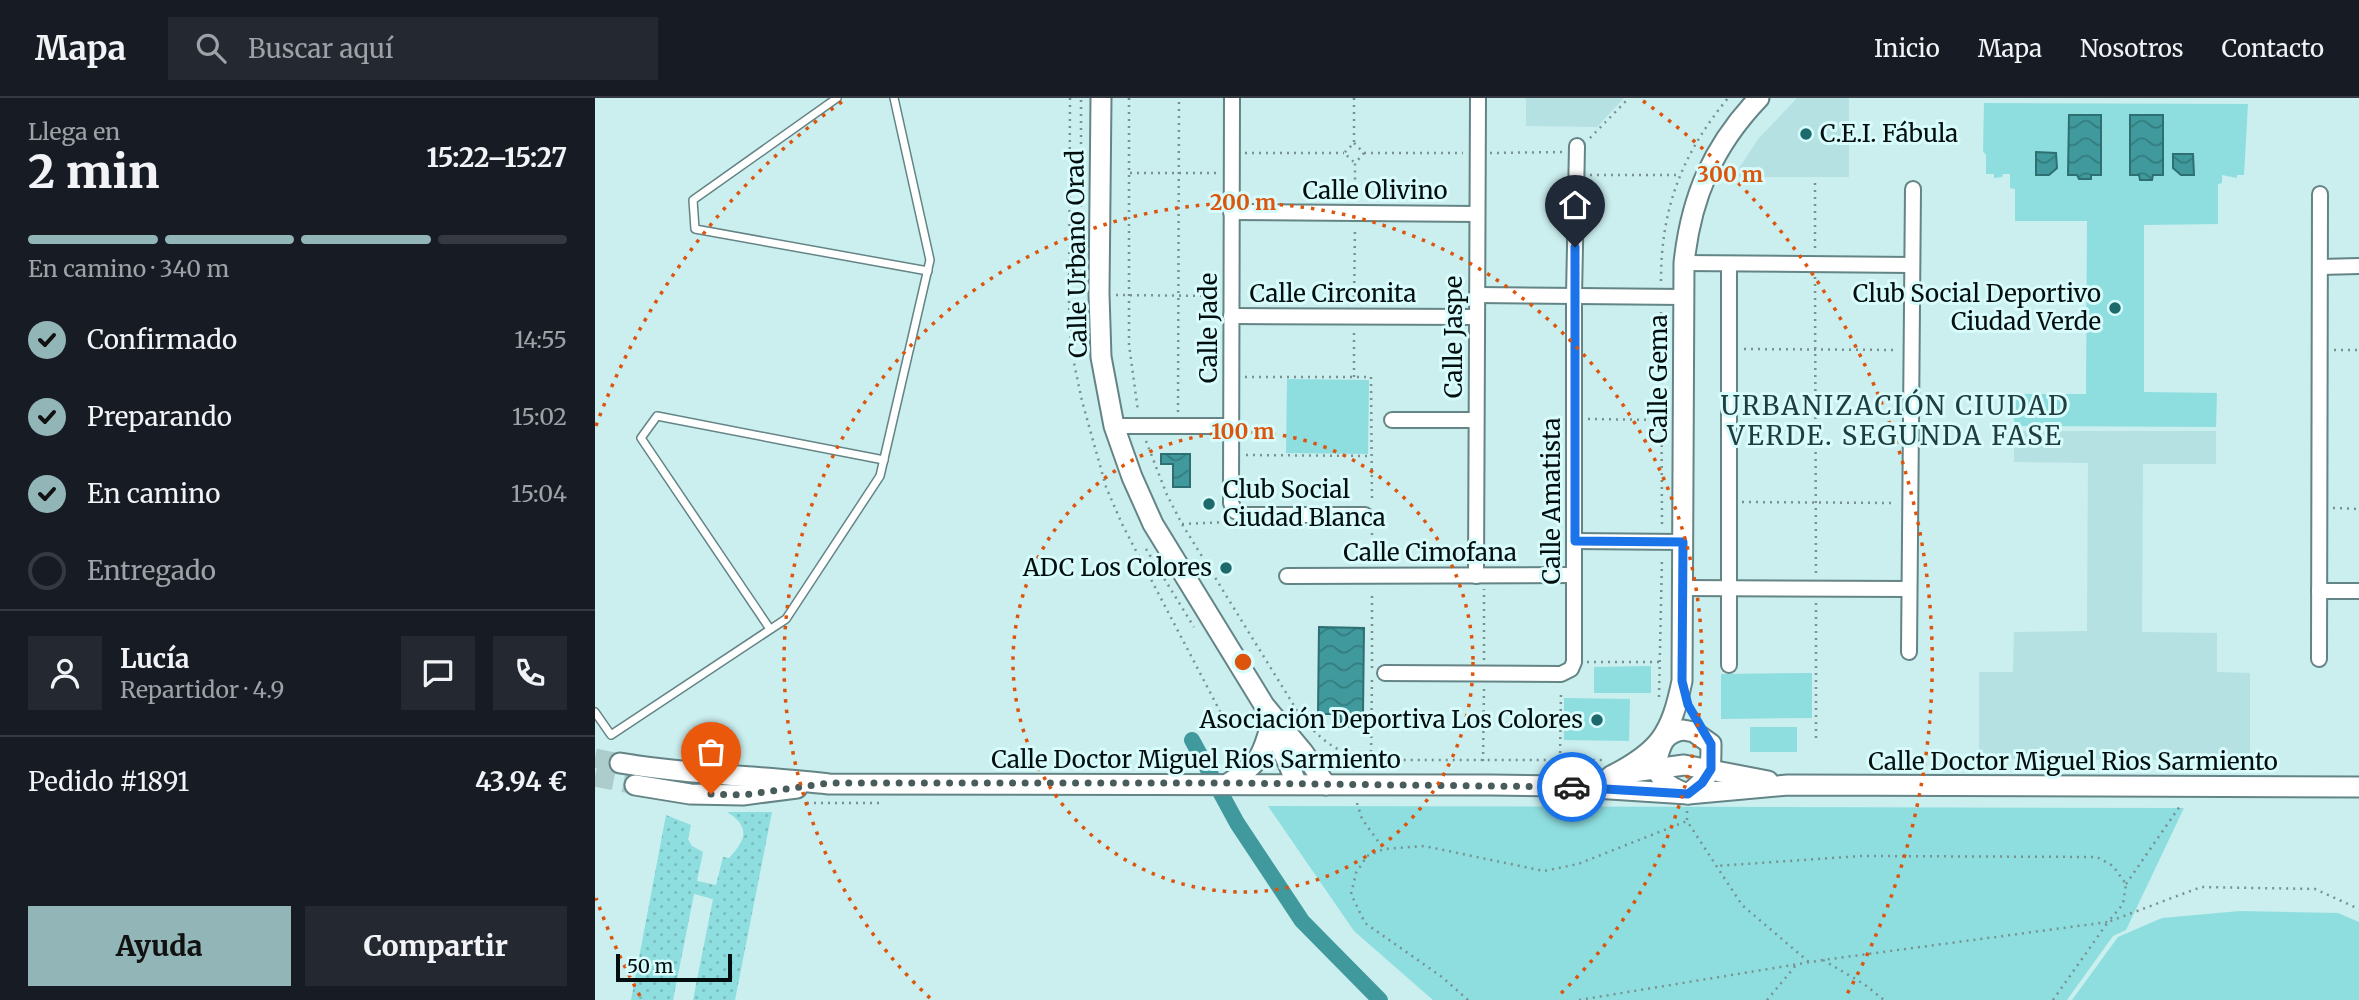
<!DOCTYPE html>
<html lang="es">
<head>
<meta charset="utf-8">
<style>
	:root { --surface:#171b24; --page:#242831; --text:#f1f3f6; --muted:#9ea1a6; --line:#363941; --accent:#92b5b8 }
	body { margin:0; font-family:Merriweather,serif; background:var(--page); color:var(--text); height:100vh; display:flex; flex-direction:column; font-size:26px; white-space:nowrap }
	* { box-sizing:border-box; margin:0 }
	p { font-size:23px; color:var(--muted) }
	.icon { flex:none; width:38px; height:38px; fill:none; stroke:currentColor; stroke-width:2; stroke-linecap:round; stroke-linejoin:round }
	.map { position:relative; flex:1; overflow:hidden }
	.panel { display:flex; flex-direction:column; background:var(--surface); width:595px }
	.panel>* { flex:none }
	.scale { position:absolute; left:21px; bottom:18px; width:116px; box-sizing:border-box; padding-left:7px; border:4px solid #030e0e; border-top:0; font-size:19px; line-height:24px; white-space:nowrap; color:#030e0e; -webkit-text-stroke:5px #d8fbfc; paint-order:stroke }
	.pin { position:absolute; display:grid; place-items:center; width:60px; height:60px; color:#fff; margin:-72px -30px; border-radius:50% 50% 50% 0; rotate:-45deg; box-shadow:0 0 7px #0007 }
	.pin .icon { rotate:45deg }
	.courier { position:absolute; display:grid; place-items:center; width:70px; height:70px; margin:-35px; border:5px solid #1a73e8; border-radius:50%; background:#fff; color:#222; box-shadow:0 2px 9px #0007 }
	.headline em { font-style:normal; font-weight:800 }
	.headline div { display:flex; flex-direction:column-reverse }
	.headline { display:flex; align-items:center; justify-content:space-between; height:119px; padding:0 28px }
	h1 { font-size:46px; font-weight:800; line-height:52px }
	.bar { display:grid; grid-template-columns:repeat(4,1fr); gap:10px 7px; align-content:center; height:84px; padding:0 28px }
	.bar i { height:9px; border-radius:5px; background:var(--line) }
	.bar .on { background:var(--accent) }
	.bar p { grid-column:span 4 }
	.line { display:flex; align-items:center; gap:18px; padding:0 28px; border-top:2px solid var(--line) }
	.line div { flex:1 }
	.round { display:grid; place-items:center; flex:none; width:74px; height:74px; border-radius:0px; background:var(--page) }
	ol { padding:0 28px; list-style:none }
	li { display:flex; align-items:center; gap:21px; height:77px }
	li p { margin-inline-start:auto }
	li .icon { padding:7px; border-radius:50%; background:var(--accent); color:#111; stroke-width:4 }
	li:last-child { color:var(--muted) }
	li i { width:38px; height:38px; border:4px solid var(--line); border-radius:50% }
	.action { display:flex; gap:14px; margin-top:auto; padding:14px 28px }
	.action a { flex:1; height:80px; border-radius:0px; background:var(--accent); color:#111; font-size:28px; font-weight:800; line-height:80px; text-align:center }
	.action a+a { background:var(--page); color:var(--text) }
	header { display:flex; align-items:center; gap:42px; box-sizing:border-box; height:98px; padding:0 35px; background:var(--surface); border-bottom:2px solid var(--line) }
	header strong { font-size:33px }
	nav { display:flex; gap:38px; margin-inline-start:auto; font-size:24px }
	.search { width:490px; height:63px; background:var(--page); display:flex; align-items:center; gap:18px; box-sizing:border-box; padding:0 24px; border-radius:0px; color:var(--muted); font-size:26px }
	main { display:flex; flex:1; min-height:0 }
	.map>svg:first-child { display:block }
	.built { fill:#b5e1e2 }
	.grass { fill:url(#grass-dots) }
	.green { fill:#8edee0 }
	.water { fill:url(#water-waves); stroke:#2e7072; stroke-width:2 }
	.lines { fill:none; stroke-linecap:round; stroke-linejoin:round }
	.canal { stroke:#409a9d; stroke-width:16 }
	.secondary-tunnel { stroke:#adcccc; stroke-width:19; stroke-dasharray:19 10; stroke-linecap:butt }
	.lane-casing { stroke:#648485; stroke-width:10 }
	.street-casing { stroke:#648485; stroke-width:18 }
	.secondary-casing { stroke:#648485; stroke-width:23 }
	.path { stroke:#789191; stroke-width:2.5; stroke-dasharray:2 5; stroke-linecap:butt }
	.lane { stroke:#fff; stroke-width:7 }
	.street { stroke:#fff; stroke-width:14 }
	.secondary { stroke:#fff; stroke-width:19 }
	.done { stroke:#495c5c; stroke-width:7; stroke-dasharray:0 12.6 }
	.route { stroke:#1a73e8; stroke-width:9 }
	.ring { fill:none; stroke:#dd550c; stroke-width:3.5; stroke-dasharray:3.5 7 }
	.poi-dot { fill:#1d6a6c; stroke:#d8fbfc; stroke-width:2.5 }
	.labels { text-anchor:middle; stroke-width:6; stroke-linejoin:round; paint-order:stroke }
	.poi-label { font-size:24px; fill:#030e0e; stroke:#d8fbfc; text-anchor:end }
	.street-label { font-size:24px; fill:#030e0e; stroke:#d8fbfc }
	.neighbourhood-label { font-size:26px; letter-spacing:2px; fill:#203e3f; stroke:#d8fbfc }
	.centre { fill:#dd550c; stroke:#d8fbfc; stroke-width:3.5 }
	.ring-label { font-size:21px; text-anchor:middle; font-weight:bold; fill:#dd550c; stroke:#d8fbfc; stroke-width:6; stroke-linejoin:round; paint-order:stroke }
</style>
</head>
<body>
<header>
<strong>Mapa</strong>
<div class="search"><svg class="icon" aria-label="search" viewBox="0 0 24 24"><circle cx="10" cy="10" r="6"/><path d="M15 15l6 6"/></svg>Buscar aquí</div>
<nav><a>Inicio</a><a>Mapa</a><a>Nosotros</a><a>Contacto</a></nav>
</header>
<main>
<section class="panel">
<div class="headline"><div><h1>2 min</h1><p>Llega en</p></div><em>15:22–15:27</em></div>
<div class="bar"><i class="on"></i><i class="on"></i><i class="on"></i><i></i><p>En camino · 340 m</p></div>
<ol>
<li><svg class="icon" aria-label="check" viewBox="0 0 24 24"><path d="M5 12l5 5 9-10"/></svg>Confirmado<p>14:55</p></li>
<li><svg class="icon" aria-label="check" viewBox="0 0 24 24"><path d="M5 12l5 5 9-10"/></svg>Preparando<p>15:02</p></li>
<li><svg class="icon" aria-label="check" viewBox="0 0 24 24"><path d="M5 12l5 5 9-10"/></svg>En camino<p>15:04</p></li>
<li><i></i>Entregado</li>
</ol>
<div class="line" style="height:126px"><a class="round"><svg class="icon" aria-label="person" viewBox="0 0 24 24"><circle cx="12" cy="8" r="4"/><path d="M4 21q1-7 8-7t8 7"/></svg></a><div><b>Lucía</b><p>Repartidor · 4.9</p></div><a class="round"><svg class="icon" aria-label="chat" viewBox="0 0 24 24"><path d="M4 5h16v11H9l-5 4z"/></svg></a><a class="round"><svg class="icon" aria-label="phone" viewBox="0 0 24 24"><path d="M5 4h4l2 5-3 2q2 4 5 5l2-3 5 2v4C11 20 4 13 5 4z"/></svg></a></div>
<div class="line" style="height:91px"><div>Pedido #1891</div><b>43.94 €</b></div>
<div class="action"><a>Ayuda</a><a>Compartir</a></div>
</section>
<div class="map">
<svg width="1764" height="902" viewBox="0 0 1764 902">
	<defs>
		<pattern id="grass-dots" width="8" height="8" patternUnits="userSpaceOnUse" patternTransform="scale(1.75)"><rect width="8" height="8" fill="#8edee0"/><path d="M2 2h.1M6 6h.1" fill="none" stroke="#79bdbf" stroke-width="1.8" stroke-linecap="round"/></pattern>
		<pattern id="water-waves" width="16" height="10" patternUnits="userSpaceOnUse" patternTransform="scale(1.75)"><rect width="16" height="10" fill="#409a9d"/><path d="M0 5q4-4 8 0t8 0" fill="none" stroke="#337c7e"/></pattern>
	</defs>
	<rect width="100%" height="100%" fill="#cbeeee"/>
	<g class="built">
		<path d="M931 0H1029L1002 29 931 28Z"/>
		<path d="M1202 0H1254V79H1138L1164 40Z"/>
		<path d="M1419 333H1621V366H1548L1547 534 1622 535V574L1655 575V662L1384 661V574H1418L1419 534 1492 533 1493 365 1419 364Z"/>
	</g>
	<path class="grass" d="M132 714H177L140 902H98L118 801 99 796 78 902H36L71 717 96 727 93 741 97 748 108 754 102 783 121 787 128 759 134 760C151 742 156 729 132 714Z"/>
	<g class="green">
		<path d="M1389 5 1653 6 1649 77H1642V80L1627 77V85L1623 86V126L1549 127V294L1622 295 1621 329 1419 328 1418 296H1491L1492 123H1420V91L1415 90V76H1408L1407 79 1399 80V76H1391V57L1388 53Z"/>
		<path d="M692 281 774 282 773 356 691 355Z"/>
		<path d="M1056 568V595H999V569Z"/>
		<path d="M1217 575V620L1126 621V576Z"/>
		<path d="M969 600 1035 601 1034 643 969 642Z"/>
		<rect x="1155" y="629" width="47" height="25"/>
		<path d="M673 708 1589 710 1531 832 1518 838 1472 902H838L759 833Z"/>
		<path d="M1645 813 1743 815 1764 824V902H1477L1523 839 1567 820Z"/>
	</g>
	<g class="water">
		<path d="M1474 17H1506V77H1496V81H1484L1482 77H1473Z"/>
		<path d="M1535 17H1568V77H1558L1557 82H1545L1544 77H1535Z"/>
		<path d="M1441 54 1461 55 1462 70 1454 77H1441Z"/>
		<path d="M1578 56H1598L1599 77H1586L1578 70Z"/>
		<path d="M566 356H595V389H578V366H566Z"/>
		<path d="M724 529 769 530 768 616 763 627 757 630 746 624 745 616H723Z"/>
	</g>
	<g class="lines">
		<path class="canal" d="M597 642 642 725 707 823 785 902"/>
		<g class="secondary-tunnel">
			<path d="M0 660 25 665"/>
			<path d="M0 679 40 687"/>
		</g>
		<defs>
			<g id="lane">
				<path d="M242 0 98 102 100 131 333 173"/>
				<path d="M175 531 46 340 62 318 289 362"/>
				<path d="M0 614 16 637 191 521 285 378 335 162 299 0"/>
			</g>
			<g id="street">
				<path d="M637 0 636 405 640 413 649 417H770"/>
				<path d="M636 114 882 116"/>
				<path d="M1089 165 1317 167"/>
				<path d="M1725 169 1764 168"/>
				<path d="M882 197 1089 199"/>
				<path d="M636 218 882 219"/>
				<path d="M797 322H881"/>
				<path d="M519 328H636"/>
				<path d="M980 443 1088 444"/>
				<path d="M692 478 979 477"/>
				<path d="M881 478 883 0"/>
				<path d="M1088 490 1314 491"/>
				<path d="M1724 493H1764"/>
				<path d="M1314 554 1318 91"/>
				<path d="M1724 561 1725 96"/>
				<path d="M1134 567V166"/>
				<path d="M790 575 966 576 976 571 979 564V198L982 48"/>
			</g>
			<g id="secondary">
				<path d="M506 0 504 196 506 259 519 328 537 379 558 426 669 607 708 654 731 687"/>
				<path d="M675 624 702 686"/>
				<path d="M1088 632 1099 634 1116 646C1116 675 1116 678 1093 696 1076 690 1068 685 1060 669 1065 651 1066 635 1088 632Z"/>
				<path d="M25 665C95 677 164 678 234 686L896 687 968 688 1093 696 1193 687 1764 689"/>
				<path d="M1030 675 1089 667 1173 683"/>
				<path d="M1016 678C1065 653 1076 636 1087 583L1089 165C1096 99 1118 48 1164 0"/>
				<path d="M634 685C663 666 667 660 676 626"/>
				<path d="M40 687 95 696 148 697 202 690"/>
			</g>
		</defs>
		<use href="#lane" class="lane-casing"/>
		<use href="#street" class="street-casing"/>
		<use href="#secondary" class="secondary-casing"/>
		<g class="path">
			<path d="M475 0 474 208 476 251 487 303 511 389 527 426 628 619 634 626 644 628 659 620"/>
			<path d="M534 0V247L543 313"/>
			<path d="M759 0V45L749 55 760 65"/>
			<path d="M995 40 1034 0"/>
			<path d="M759 45 769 55 760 65V101"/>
			<path d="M650 55H749"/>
			<path d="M769 55H868"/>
			<path d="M895 55 969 54"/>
			<path d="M535 75H623"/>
			<path d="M995 77H1085"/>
			<path d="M1220 85V152"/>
			<path d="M1220 179 1221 477"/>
			<path d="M1066 183C1066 110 1087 56 1133 0"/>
			<path d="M486 186V0"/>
			<path d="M521 197 623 198"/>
			<path d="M759 206 760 129"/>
			<path d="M1066 214 1067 428"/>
			<path d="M1149 251 1303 252"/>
			<path d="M1739 252H1764"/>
			<path d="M650 279H776L777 405"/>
			<path d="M759 279V234"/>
			<path d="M583 314 584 0"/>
			<path d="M993 321 1066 322"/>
			<path d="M1148 328 1220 329"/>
			<path d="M551 343 572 397 587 426 706 619C721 636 738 653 761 658 768 660 776 660 783 662H1008"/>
			<path d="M651 357 777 358"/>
			<path d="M1147 404 1301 405"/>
			<path d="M1738 410 1764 411"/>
			<path d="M587 426 633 424"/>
			<path d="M551 451 599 529"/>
			<path d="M777 465V430"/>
			<path d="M1221 505V642"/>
			<path d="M889 562V491"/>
			<path d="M992 564H1065"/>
			<path d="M777 570V493"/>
			<path d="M1064 599 1067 459"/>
			<path d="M776 661 777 580"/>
			<path d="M965 662 966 592"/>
			<path d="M888 663 889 589"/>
			<path d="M212 705H289"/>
			<path d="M762 705 767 721 788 750"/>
			<path d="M1092 713V723L1147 807 1215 865"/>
			<path d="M1531 786 1585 708"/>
			<path d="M1228 862 1269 886 1289 902"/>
			<path d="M873 902 847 879 770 825 756 796 761 775 772 758 789 751 829 748 949 773 983 766 1092 723"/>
			<path d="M984 902 1228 862 1513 824 1528 806 1531 786 1518 768 1502 759 1266 758 1121 768"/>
			<path d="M1172 902 1202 866"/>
			<path d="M1458 902 1513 824 1606 789 1720 791 1764 811"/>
		</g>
		<use href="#lane" class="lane"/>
		<use href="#street" class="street"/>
		<use href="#secondary" class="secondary"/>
	</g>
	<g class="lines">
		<path class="done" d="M116 696 148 697 234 685H634L977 689"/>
		<path class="route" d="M977 689 1093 696 1107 685 1116 671V646L1093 607 1087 583 1088 444 980 443V149"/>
	</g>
	<g class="ring">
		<circle cx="648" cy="564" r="230"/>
		<path d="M335 900A459 459 0 1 1 961 900"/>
		<path d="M45 898A689 689 0 0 1 1 800M1 328A689 689 0 0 1 248 3M1048 3A689 689 0 0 1 1251 898"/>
	</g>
	<g class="poi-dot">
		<circle cx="1211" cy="36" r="7"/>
		<circle cx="1520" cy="210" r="7"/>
		<circle cx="614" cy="406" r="7"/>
		<circle cx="631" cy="470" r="7"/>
		<circle cx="1002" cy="622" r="7"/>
	</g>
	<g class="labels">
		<g class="poi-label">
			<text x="1225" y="44" text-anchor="start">C.E.I. Fábula</text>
			<text x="1506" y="204">Club Social Deportivo<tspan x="1506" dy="28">Ciudad Verde</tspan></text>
			<text x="628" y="400" text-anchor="start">Club Social<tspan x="628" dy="28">Ciudad Blanca</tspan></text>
			<text x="617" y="478">ADC Los Colores</text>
			<text x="988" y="630">Asociación Deportiva Los Colores</text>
		</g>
		<g class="street-label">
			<text x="780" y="101">Calle Olivino</text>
			<text transform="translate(482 156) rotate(-91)" y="8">Calle Urbano Orad</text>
			<text x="738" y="204">Calle Circonita</text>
			<text transform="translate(614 230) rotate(-90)" y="8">Calle Jade</text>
			<text transform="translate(859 239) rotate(-90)" y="8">Calle Jaspe</text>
			<text transform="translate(1064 281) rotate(-90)" y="8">Calle Gema</text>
			<text transform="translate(957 403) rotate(-90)" y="8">Calle Amatista</text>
			<text x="835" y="463">Calle Cimofana</text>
			<text x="601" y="670">Calle Doctor Miguel Rios Sarmiento</text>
			<text x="1478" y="672">Calle Doctor Miguel Rios Sarmiento</text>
		</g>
		<g class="neighbourhood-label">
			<text x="1300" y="317">URBANIZACIÓN CIUDAD<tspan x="1300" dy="30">VERDE. SEGUNDA FASE</tspan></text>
		</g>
	</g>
	<circle cx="648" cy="564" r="10" class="centre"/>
	<g class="ring-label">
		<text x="1135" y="84">300 m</text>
		<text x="648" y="112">200 m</text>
		<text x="648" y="341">100 m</text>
	</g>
</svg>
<div class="scale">50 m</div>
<div class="pin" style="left:116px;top:696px;background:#ea580c"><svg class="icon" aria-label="bag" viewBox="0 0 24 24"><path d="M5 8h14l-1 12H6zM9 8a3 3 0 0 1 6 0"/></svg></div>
<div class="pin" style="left:980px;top:149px;background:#1f2937"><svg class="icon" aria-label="home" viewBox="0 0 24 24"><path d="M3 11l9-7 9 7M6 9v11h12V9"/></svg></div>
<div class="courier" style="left:977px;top:689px"><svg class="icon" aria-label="car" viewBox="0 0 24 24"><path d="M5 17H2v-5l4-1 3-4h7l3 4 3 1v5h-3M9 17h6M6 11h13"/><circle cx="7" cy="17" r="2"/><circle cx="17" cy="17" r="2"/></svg></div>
</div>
</main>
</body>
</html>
